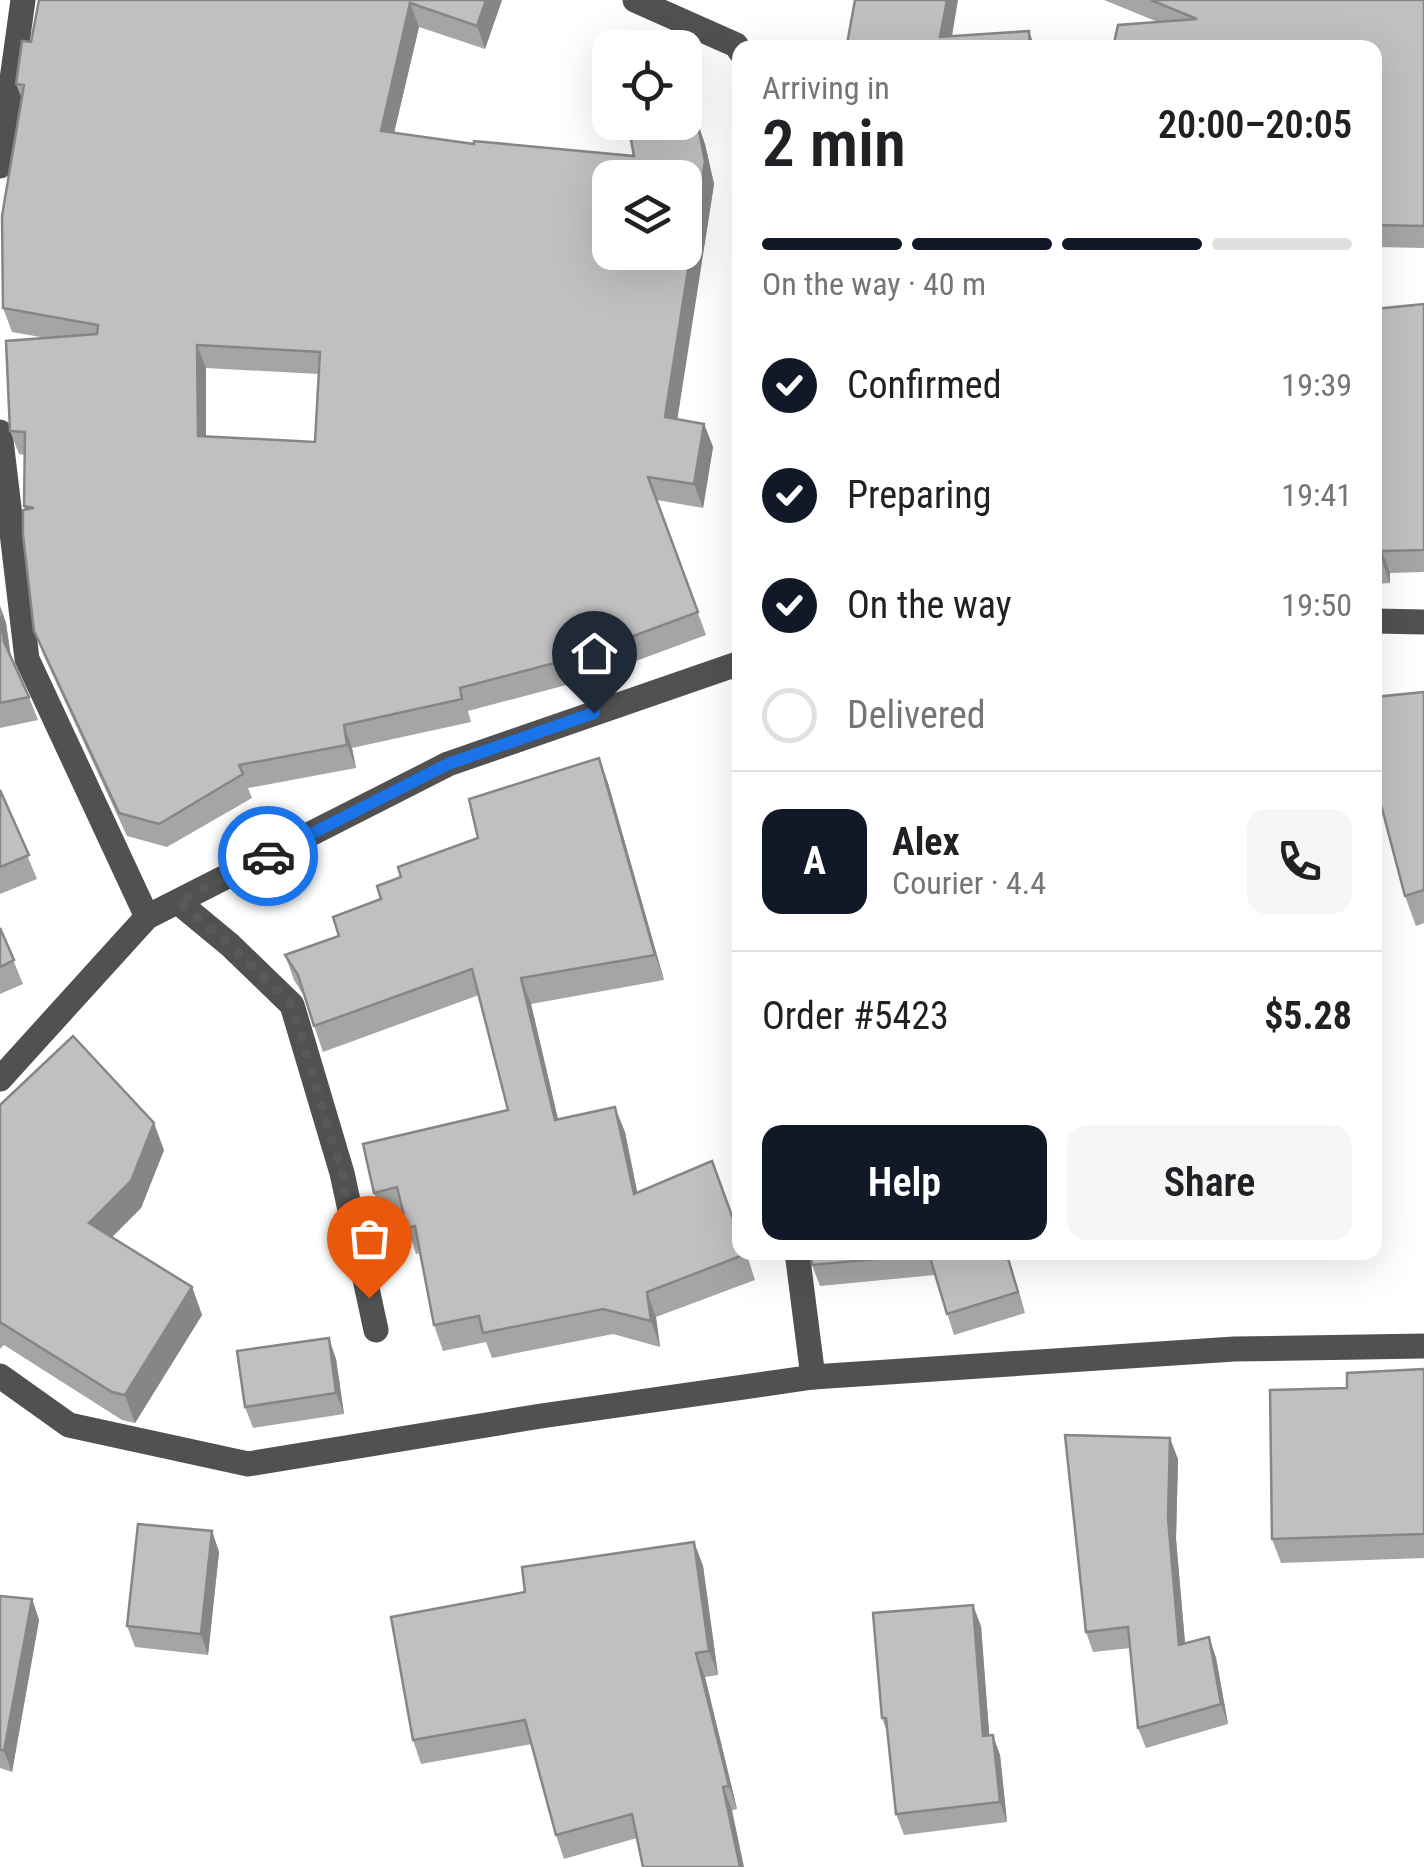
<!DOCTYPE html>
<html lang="en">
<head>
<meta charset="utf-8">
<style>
	:root { --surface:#fff; --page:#f6f6f6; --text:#202124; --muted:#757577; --line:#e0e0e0; --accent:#111827 }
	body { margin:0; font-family:"Roboto Condensed",sans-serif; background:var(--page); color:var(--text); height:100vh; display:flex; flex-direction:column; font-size:38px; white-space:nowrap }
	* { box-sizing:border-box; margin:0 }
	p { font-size:32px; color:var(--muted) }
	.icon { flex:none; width:55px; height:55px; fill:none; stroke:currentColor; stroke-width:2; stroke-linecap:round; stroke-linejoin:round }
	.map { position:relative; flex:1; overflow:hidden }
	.drawer { position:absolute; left:732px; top:40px; width:650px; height:1220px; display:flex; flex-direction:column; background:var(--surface); border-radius:20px; box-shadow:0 10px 40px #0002 }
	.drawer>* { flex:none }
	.controls { position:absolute; left:592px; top:30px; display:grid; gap:20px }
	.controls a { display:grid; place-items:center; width:110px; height:110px; border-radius:20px; background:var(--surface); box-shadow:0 10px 40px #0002; font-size:50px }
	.pin { position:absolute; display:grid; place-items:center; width:85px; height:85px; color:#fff; margin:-102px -42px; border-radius:50% 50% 50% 0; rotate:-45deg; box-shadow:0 0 10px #0007 }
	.pin .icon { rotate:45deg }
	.courier { position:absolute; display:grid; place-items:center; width:100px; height:100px; margin:-50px; border:8px solid #1a73e8; border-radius:50%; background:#fff; color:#222; box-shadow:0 2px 12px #0007 }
	.summary em { font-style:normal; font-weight:600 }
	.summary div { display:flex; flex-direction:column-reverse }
	.summary { display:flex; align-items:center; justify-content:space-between; height:170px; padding:0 30px }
	h1 { font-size:65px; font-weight:600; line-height:75px }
	.bar { display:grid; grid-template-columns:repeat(4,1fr); gap:15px 10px; align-content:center; height:120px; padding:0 30px }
	.bar i { height:12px; border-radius:8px; background:var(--line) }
	.bar .active { background:var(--accent) }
	.bar p { grid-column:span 4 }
	.line { display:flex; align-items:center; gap:25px; padding:0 30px; border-top:2px solid var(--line) }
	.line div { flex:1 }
	.round { display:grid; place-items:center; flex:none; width:105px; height:105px; border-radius:20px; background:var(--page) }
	ol { padding:0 30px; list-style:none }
	li { display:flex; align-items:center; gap:30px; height:110px }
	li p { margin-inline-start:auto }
	li .icon { padding:10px; border-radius:50%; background:var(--accent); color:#fff; stroke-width:4 }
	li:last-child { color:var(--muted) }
	li i { width:55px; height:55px; border:5px solid var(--line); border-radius:50% }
	.primary-button { display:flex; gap:20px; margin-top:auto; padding:20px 30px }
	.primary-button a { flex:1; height:115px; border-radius:20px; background:var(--accent); color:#fff; font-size:40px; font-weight:600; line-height:115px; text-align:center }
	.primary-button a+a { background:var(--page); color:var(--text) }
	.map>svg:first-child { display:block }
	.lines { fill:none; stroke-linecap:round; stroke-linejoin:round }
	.minor { stroke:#515151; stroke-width:25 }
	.wall { fill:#a5a5a5; fill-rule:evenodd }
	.shaded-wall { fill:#868686 }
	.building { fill:#c0c0c0; stroke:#868686; stroke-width:2.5; fill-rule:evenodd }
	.done { stroke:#595959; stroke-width:10; stroke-dasharray:0 18 }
	.route { stroke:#1a73e8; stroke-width:12 }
</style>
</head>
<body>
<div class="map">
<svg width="1424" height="1867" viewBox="0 0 1424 1867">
	<rect width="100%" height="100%" fill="#fff"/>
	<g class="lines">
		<g class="minor">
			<path d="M635 0 736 45 740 51"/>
			<path d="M0 166 23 0"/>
			<path d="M0 432 27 659 147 917"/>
			<path d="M1375 621 1424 622"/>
			<path d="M178 902 230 945 292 1005 342 1173 376 1330"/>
			<path d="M0 1079 147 917 448 764 740 663"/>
			<path d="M797 1252 813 1377"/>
			<path d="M0 1376 69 1425 248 1464 541 1416 813 1377 1234 1349 1424 1346"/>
		</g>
	</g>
	<g class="wall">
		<path d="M39 0H502L485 49 419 27 394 133 474 144 634 156 705 144 714 184 677 419 704 424 713 447 703 508 657 500 706 635 585 680 468 711 471 722 352 748 356 768 248 788 252 798 167 847 127 836 43 654 34 631 24 506 25 455 19 454 10 431 46 338 12 332 3 308 22 99 16 84 31 42ZM206 368 319 374 315 442 206 437Z"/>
		<path d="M1104 0H1424V248L1375 247V48L1158 22Z"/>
		<path d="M1424 304V572L1390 573V583L1375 584V309Z"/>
		<path d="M0 606 6 623 11 658 29 697 38 720 0 728Z"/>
		<path d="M1424 692V923L1416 926 1405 896Z"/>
		<path d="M599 758 608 783 664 980 531 1004 558 1119 625 1132 637 1193 746 1252 755 1280 656 1317 660 1347 613 1334 492 1358 486 1342 443 1351 434 1325 420 1253 416 1254 403 1213 383 1218 374 1193 508 1110 479 995 323 1052 304 996 294 980 285 955 339 936 381 899 401 877 478 838Z"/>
		<path d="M0 790 37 879 0 894Z"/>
		<path d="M0 928 23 984 0 994Z"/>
		<path d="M0 1105 164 1150 141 1208 112 1237 192 1287 202 1315 135 1423 122 1420 4 1345 0 1349Z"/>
		<path d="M811 1252H1007L1025 1313 954 1335 935 1275 820 1286 812 1265Z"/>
		<path d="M336 1359 344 1414 253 1428 245 1407Z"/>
		<path d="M1424 1369V1558L1281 1563 1272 1539 1347 1388Z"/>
		<path d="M1178 1459 1176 1539 1185 1643 1209 1637 1216 1658 1228 1724 1146 1748 1138 1728 1131 1648 1093 1652 1086 1632Z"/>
		<path d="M212 1531 219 1552 208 1655 135 1647 127 1626Z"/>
		<path d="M694 1542 703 1566 718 1675 705 1677 737 1809 564 1859 556 1835 532 1744 421 1764 413 1740 525 1592Z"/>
		<path d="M0 1596 32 1599 39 1620 12 1772 0 1768Z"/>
		<path d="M981 1626 989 1735 1000 1755 1007 1822 904 1835 896 1814 887 1732 882 1718Z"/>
	</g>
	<g class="shaded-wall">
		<path d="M486 0H502L485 49 477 26Z"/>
		<path d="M947 0H958L950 48 940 37Z"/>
		<path d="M410 3 419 27 389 154 381 131Z"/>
		<path d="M1029 31 1035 48H1030Z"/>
		<path d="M697 121 705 144 714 184 674 441 665 417Z"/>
		<path d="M197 345 206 368V460L198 436Z"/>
		<path d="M704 424 713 447 703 508 694 484Z"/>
		<path d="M1382 551 1390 573V583L1382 561Z"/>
		<path d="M0 606 6 623 12 665 4 642Z"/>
		<path d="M344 725 352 748 356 768 347 745Z"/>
		<path d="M599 758 608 783 664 980 655 955Z"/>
		<path d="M521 978 531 1004 564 1145 555 1120Z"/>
		<path d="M615 1107 625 1132 643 1220 634 1194Z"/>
		<path d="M154 1123 164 1150 141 1208 99 1250 89 1223Z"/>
		<path d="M1006 1252H1007L1025 1313 1018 1292Z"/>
		<path d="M192 1287 202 1315 135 1423 125 1395Z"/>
		<path d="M647 1292 656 1317 660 1347 651 1321Z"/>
		<path d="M329 1338 336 1359 344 1414 336 1393Z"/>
		<path d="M1170 1438 1178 1459 1176 1539 1187 1666 1179 1645 1168 1518Z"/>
		<path d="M212 1531 219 1552 208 1655 201 1634Z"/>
		<path d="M694 1542 703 1566 718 1675 709 1651Z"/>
		<path d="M32 1599 39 1620 12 1772 4 1751Z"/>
		<path d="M973 1605 981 1626 991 1757 983 1736Z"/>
		<path d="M1209 1637 1216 1658 1228 1724 1221 1704Z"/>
		<path d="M696 1653 705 1677 737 1809 729 1786Z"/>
		<path d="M993 1735 1000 1755 1007 1822 1000 1802Z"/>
		<path d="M723 1787 732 1810 744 1867H740Z"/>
	</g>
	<g class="building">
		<path d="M39 0H486L477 26 410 3 381 131 474 144V141L634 156 630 135 697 121 705 161 665 417 704 424 694 484 648 477 698 612 577 657 460 688 462 699 344 725 347 745 239 765 243 774 159 824 119 813 34 631 23 535V510L34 508 24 506 25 432 10 431 6 341 97 334 98 325 3 308 2 216 24 85 16 84 22 41 31 42ZM610 178H685V252H610ZM197 345 320 352 315 442 198 436Z"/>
		<path d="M855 0H947L940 37 1029 31 1030 48H802L847 44Z"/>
		<path d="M1151 0H1424V226L1375 225V48H1113L1118 25 1197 19Z"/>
		<path d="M1424 304V550L1382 551V561H1375V309Z"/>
		<path d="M0 616 4 642 29 697 0 703Z"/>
		<path d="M1424 692V890L1405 896 1375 782V697Z"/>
		<path d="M599 758 655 955 521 978 555 1120 615 1107 634 1194 712 1161 740 1238V1252H745L746 1254 647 1292 651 1321 603 1309 483 1333 479 1316 434 1325 415 1226 407 1228 397 1187 374 1193 363 1144 508 1110 472 969 314 1026 298 975 285 955 339 936 333 917 381 899 377 886 401 877 398 867 478 838 469 799Z"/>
		<path d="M0 790 29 855 0 867Z"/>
		<path d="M0 928 14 960 0 967Z"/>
		<path d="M73 1036 154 1123 131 1181 89 1223 192 1287 125 1395 112 1392 0 1322V1105Z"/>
		<path d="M811 1252H1006L1018 1292 947 1314 929 1254 812 1265Z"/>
		<path d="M329 1338 336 1393 245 1407 237 1351Z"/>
		<path d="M1424 1369V1534L1272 1539 1270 1390 1347 1388V1373Z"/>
		<path d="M1065 1435 1170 1438 1168 1518 1179 1645 1209 1637 1221 1704 1138 1728 1128 1627 1086 1632Z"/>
		<path d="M138 1524 212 1531 201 1634 127 1626Z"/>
		<path d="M694 1542 709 1651 696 1653 729 1786 723 1787 740 1867H643L632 1814 556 1835 525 1720 413 1740 391 1617 525 1592 522 1567Z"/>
		<path d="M0 1596 32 1599 4 1751 0 1749Z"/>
		<path d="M973 1605 983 1736 993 1735 1000 1802 896 1814 886 1718H882L873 1613Z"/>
	</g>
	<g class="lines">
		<path class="done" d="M268 856 178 902 230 945 292 1005 342 1173 369 1298"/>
		<path class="route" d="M268 856 448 764 594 713"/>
	</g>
</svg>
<div class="controls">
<a><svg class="icon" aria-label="locate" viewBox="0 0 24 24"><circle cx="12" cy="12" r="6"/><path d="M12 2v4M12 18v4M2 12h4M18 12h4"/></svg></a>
<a><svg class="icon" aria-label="layers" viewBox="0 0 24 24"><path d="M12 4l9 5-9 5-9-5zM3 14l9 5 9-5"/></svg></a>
</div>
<div class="pin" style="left:369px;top:1298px;background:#ea580c"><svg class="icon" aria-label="bag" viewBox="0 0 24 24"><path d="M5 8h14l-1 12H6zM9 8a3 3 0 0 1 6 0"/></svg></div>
<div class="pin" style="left:594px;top:713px;background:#1f2937"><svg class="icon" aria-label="home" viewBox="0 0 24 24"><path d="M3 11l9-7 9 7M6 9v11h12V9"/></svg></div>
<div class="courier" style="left:268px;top:856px"><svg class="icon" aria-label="car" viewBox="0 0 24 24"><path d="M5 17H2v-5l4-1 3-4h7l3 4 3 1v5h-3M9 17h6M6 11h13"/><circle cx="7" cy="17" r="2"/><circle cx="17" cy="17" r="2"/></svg></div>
<section class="drawer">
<div class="summary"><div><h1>2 min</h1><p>Arriving in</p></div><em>20:00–20:05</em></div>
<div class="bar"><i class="active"></i><i class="active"></i><i class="active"></i><i></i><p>On the way · 40 m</p></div>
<ol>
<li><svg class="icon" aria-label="check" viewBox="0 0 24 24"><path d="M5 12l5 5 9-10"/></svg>Confirmed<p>19:39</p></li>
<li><svg class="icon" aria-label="check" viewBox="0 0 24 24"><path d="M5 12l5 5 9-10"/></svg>Preparing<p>19:41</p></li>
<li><svg class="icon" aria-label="check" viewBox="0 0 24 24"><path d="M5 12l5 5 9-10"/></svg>On the way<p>19:50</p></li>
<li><i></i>Delivered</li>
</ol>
<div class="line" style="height:180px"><b class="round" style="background:var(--accent);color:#fff">A</b><div><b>Alex</b><p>Courier · 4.4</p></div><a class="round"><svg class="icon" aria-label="phone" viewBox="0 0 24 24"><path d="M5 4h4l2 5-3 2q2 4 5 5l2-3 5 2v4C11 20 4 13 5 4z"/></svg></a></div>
<div class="line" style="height:130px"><div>Order #5423</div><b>$5.28</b></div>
<div class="primary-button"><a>Help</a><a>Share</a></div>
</section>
</div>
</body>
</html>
